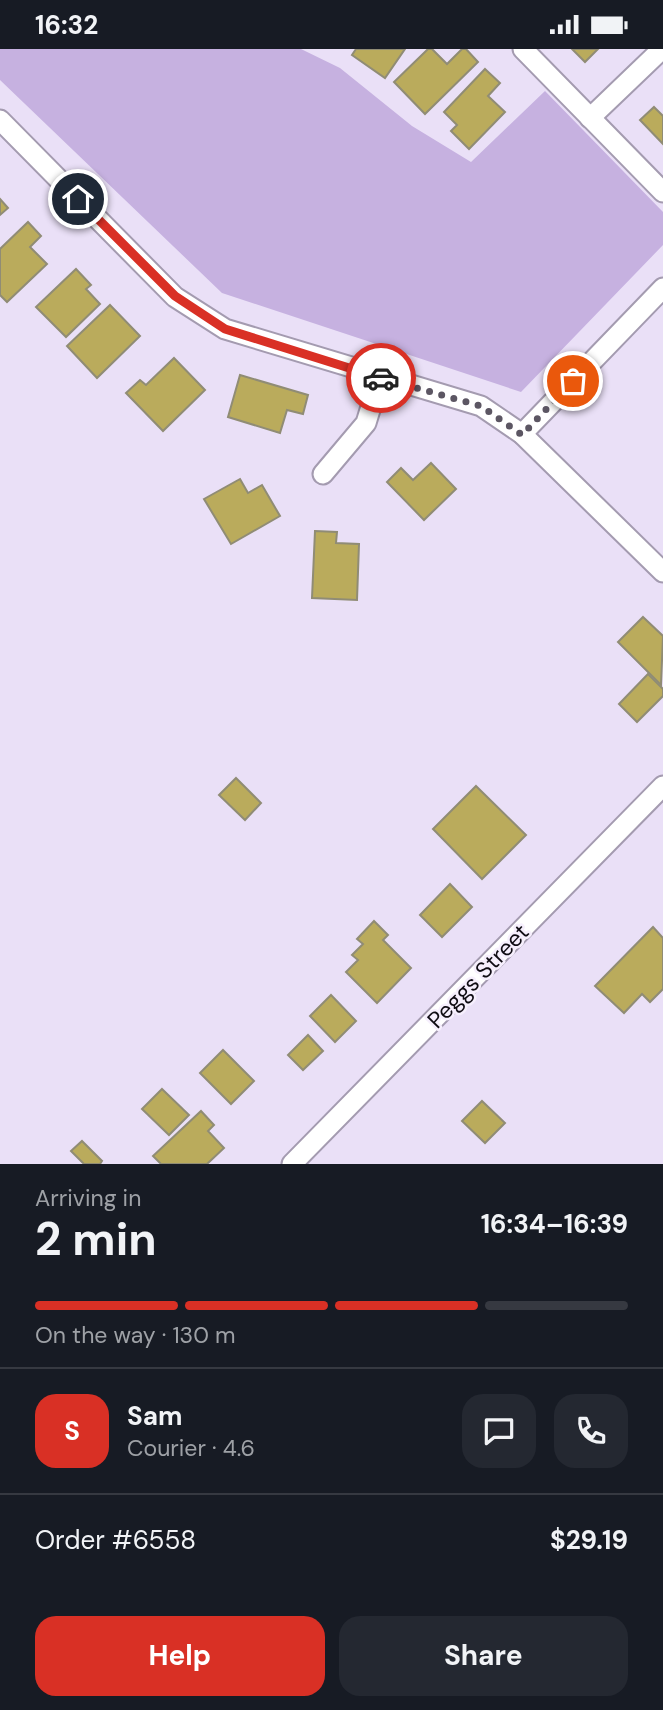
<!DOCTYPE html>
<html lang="en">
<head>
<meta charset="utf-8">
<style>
	:root { --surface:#171b24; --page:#242831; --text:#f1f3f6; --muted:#9ea1a6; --line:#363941; --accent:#d93025 }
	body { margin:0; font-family:"DM Sans",sans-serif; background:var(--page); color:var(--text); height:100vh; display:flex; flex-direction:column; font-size:26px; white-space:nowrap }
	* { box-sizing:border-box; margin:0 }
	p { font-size:23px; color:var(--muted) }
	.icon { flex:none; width:38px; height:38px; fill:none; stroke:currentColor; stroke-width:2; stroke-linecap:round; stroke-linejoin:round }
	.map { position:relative; height:1115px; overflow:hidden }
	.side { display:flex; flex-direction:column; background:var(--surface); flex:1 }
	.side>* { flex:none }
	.pin { position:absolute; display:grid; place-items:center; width:60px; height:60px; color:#fff; margin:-30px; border:4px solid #fff; border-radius:50%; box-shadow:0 2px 7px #0007 }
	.courier { position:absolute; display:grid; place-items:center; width:70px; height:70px; margin:-35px; border:5px solid #d93025; border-radius:50%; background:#fff; color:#222; box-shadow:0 2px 9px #0007 }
	.overview em { font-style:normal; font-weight:700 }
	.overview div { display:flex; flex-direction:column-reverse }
	.overview { display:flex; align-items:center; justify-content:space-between; height:119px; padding:0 35px }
	h1 { font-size:46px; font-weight:700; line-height:52px }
	.bar { display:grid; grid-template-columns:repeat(4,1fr); gap:10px 7px; align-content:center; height:84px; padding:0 35px }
	.bar i { height:9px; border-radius:5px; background:var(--line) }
	.bar .on { background:var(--accent) }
	.bar p { grid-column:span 4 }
	.line { display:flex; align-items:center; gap:18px; padding:0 35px; border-top:2px solid var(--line) }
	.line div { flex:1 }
	.round { display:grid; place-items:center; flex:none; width:74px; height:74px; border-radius:21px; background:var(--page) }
	.cta { display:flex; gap:14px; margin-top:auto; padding:14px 35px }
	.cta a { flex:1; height:80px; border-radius:21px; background:var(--accent); color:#fff; font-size:28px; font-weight:700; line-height:80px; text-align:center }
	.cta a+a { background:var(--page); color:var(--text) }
	.status { display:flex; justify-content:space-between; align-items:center; height:49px; padding:0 35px; background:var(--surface); direction:ltr }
	.status svg { height:19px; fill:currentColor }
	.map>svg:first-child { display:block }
	.green { fill:#c6b1e0 }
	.building { fill:#baab5c; stroke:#908c75; stroke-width:2 }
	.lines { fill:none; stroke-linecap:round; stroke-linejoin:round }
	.minor-casing { stroke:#a49bb0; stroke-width:23 }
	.minor { stroke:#fff; stroke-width:19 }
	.done { stroke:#5c5663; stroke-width:7; stroke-dasharray:0 12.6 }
	.route { stroke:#d93025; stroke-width:9 }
	.labels { text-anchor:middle; stroke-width:5; stroke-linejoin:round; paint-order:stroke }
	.street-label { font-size:23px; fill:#0f0c13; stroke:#f6effd }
</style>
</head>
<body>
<div class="status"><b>16:32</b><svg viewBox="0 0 49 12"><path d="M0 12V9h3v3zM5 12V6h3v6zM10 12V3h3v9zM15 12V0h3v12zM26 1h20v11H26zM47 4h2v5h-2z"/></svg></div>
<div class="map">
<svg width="663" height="1115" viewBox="0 0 663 1115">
	<rect width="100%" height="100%" fill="#eae0f7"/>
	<path class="green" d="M0 0H301L340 19 412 77 471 113 545 42 663 163V196L521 343 222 244 0 31Z"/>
	<g class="building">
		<path d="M356 0H405L385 29 352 6Z"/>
		<path d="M428 0H432L447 15 462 0H466L478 13 425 65 394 33Z"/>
		<path d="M572 0H598L585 13Z"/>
		<path d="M485 20 500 34 488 47 505 63 469 100 451 82 457 76 444 63Z"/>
		<path d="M654 58 663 67V95L640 71Z"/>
		<path d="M0 150 8 159 0 166Z"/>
		<path d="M28 173 41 187 30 198 47 215 7 253 0 246V200Z"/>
		<path d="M76 220 91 236 86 240 100 255 66 288 36 258Z"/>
		<path d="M110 256 140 287 97 329 67 297Z"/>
		<path d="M174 309 205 341 163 382 126 344 140 331 146 336Z"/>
		<path d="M240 326 308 346 303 365 287 361 280 384 228 368Z"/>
		<path d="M431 414 456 440 424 471 387 433 401 419 413 431Z"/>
		<path d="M240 430 248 444 262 436 280 467 231 495 204 450Z"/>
		<path d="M315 482 337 483 336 494 359 495 357 551 312 549Z"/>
		<path d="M643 568 663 587 661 636 618 593Z"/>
		<path d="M648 625 663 640V647L637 673 619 655Z"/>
		<path d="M236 729 261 754 245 771 219 746Z"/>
		<path d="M476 737 526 786 482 830 433 780Z"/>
		<path d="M450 835 472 858 442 888 420 866Z"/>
		<path d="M374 872 388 886 383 891 411 919 377 954 346 923 358 911 352 906 363 895 357 890Z"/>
		<path d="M653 878 663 889V940L650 953 642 945 624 964 595 937Z"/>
		<path d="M331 946 356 972 335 993 310 967Z"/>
		<path d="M308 986 323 1002 303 1021 288 1006Z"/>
		<path d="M223 1001 254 1032 231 1055 200 1024Z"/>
		<path d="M162 1040 189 1066 169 1086 142 1060Z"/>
		<path d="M482 1052 505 1074 485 1094 462 1072Z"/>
		<path d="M201 1062 214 1076 208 1082 224 1099 207 1115H161L153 1107Z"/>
		<path d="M82 1092 102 1112 100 1115H84L71 1102Z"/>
	</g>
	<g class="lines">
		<defs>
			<g id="minor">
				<path d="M523 0 663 143"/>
				<path d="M590 69 662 0"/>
				<path d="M0 71 175 248 225 280 481 357 522 385 663 523"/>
				<path d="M522 385 663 239"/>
				<path d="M323 425 366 374 380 328"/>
				<path d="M292 1115 663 737"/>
			</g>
		</defs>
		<use href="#minor" class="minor-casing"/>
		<use href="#minor" class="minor"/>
	</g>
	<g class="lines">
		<path class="done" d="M381 329 481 357 522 386 573 332"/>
		<path class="route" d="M78 150 175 247 225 280 381 329"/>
	</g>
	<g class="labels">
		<g class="street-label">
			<text transform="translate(478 927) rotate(-46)" y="8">Peggs Street</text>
		</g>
	</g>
</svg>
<div class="pin" style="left:573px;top:332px;background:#ea580c"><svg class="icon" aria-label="bag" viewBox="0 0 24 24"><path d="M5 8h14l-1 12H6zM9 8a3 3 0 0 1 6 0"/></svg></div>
<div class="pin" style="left:78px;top:150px;background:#1f2937"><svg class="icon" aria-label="home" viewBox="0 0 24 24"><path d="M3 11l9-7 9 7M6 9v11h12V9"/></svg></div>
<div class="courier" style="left:381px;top:329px"><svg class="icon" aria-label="car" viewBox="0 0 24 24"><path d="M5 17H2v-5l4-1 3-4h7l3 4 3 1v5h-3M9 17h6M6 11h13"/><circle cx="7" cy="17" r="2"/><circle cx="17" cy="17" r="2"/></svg></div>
</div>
<section class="side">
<div class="overview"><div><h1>2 min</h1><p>Arriving in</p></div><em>16:34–16:39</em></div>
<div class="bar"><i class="on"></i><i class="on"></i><i class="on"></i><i></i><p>On the way · 130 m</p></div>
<div class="line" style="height:126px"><b class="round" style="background:var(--accent);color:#fff">S</b><div><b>Sam</b><p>Courier · 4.6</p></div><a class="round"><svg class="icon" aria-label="chat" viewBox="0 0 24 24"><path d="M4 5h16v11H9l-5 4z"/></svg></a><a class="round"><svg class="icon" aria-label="phone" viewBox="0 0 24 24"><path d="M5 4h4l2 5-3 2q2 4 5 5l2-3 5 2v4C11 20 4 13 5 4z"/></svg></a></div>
<div class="line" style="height:91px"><div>Order #6558</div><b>$29.19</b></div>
<div class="cta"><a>Help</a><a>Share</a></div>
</section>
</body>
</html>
